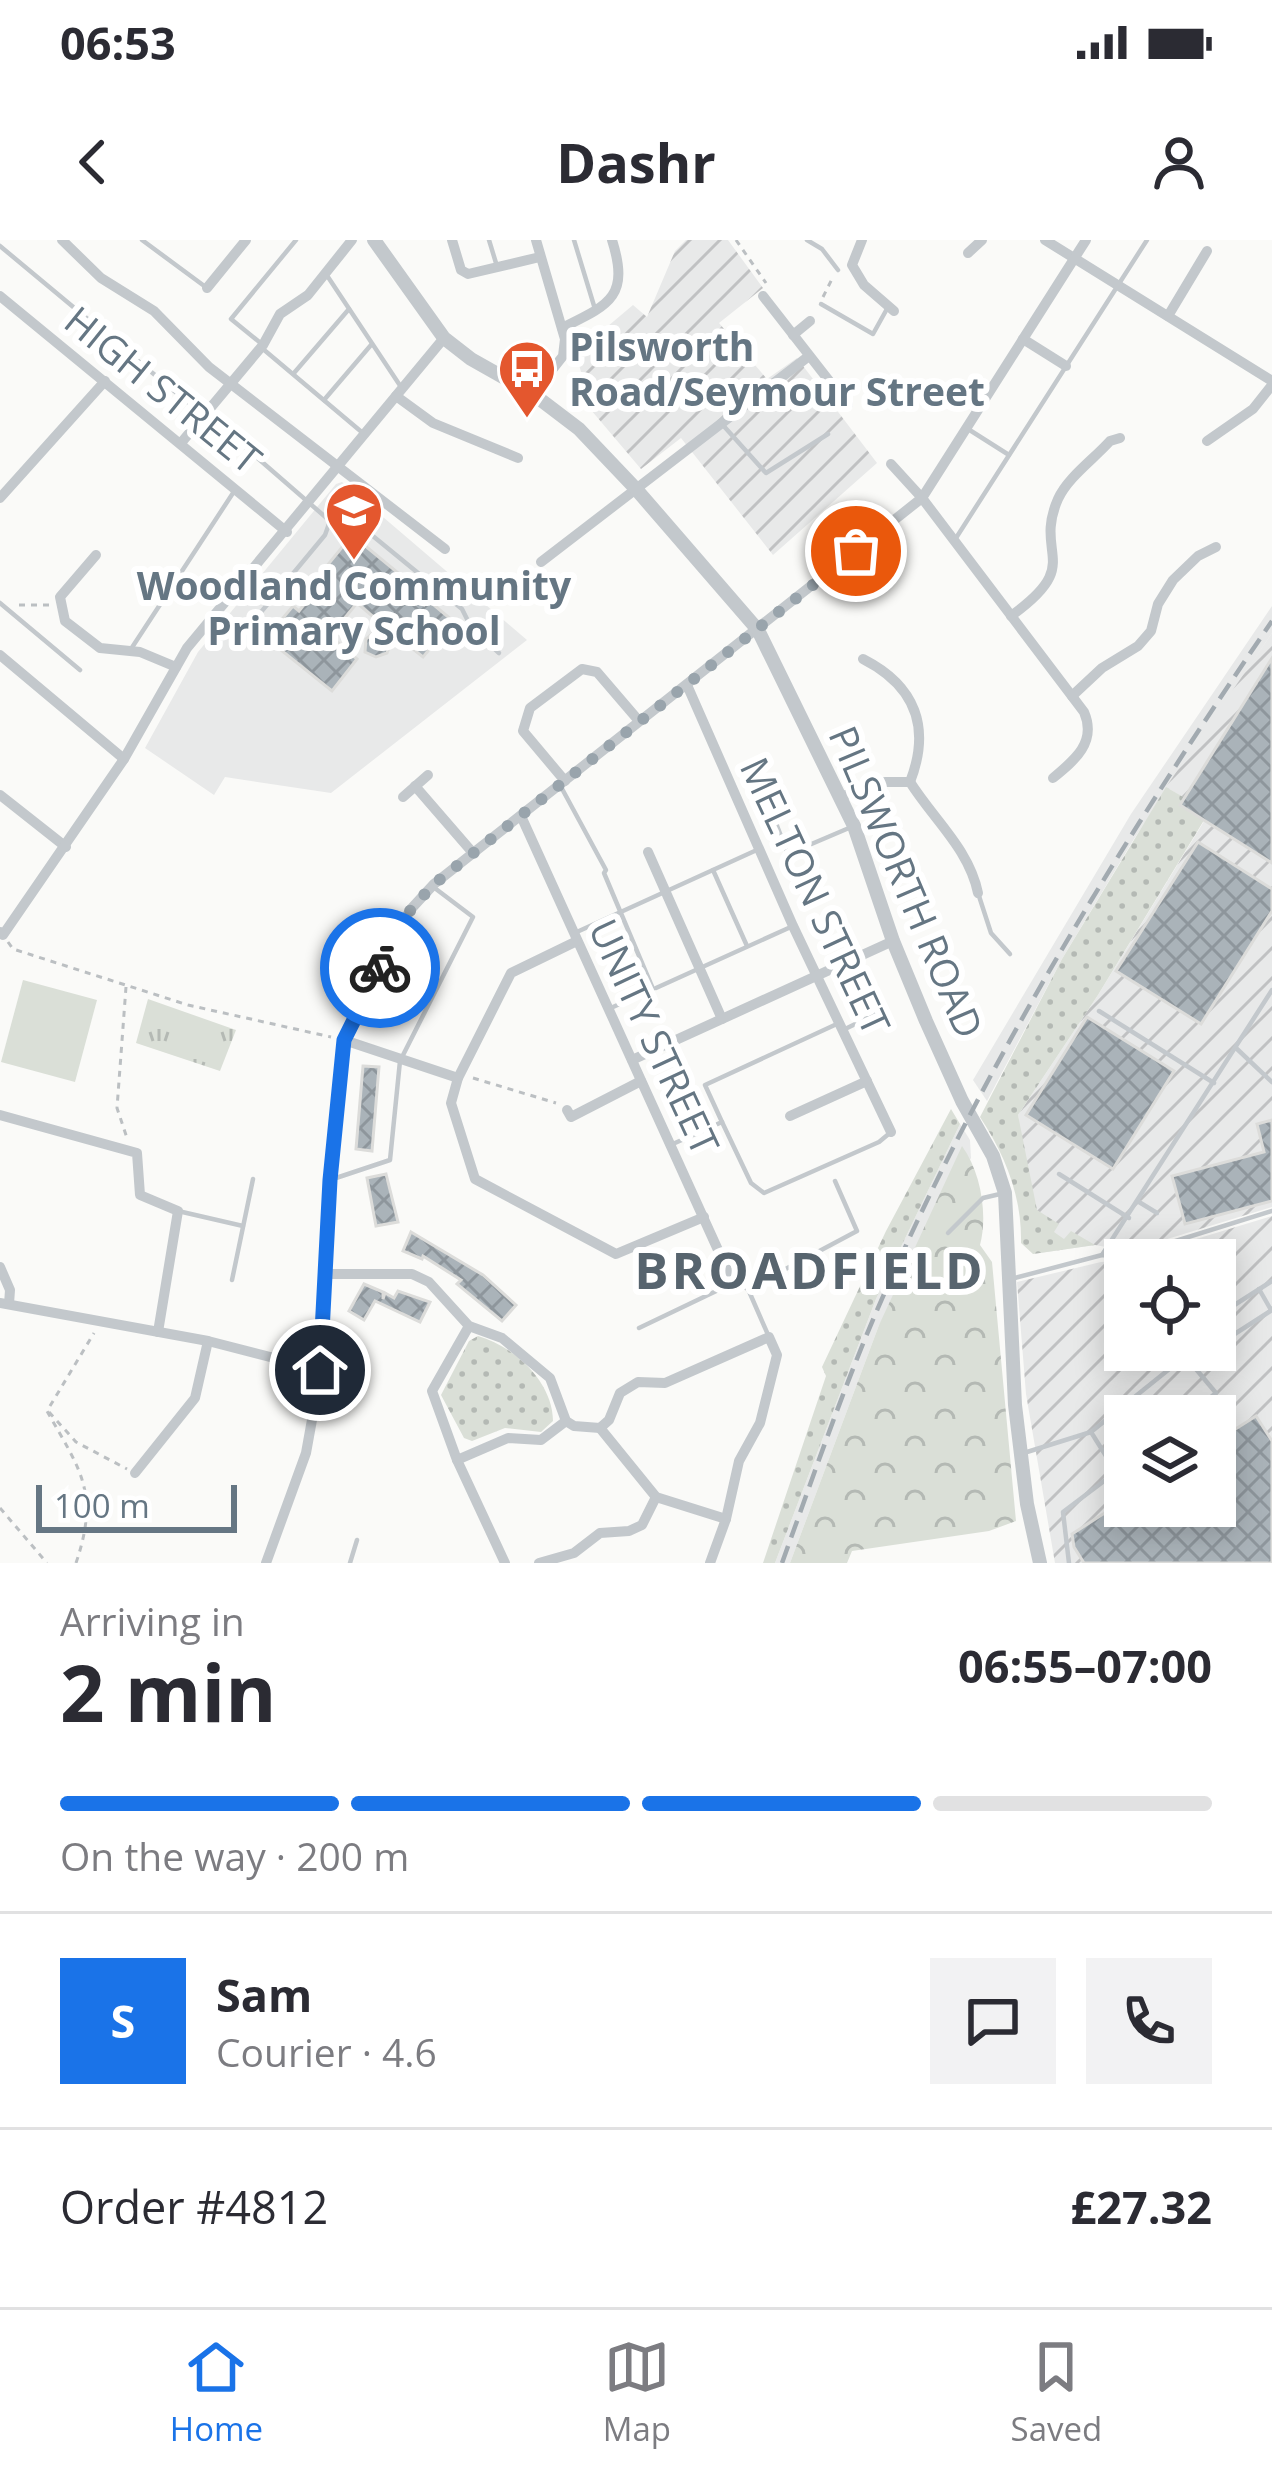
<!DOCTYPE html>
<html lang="en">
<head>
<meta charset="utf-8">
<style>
	:root { --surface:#fff; --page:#f2f2f3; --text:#2b2b33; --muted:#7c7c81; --line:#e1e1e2; --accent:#1a73e8 }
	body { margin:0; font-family:"Open Sans",sans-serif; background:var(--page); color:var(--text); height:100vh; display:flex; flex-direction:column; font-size:45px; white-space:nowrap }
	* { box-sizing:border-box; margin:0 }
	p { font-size:39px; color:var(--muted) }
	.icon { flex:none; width:66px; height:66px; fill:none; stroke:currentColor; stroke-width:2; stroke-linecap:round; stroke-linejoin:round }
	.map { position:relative; height:1323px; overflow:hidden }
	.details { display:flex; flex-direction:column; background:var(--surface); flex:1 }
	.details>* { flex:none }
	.controls { position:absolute; left:1104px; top:999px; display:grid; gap:24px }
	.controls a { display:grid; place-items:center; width:132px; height:132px; border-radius:0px; background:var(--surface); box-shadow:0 6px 30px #0003; font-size:60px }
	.scale { position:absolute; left:36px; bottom:30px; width:201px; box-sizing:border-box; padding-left:12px; border:6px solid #657683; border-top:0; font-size:33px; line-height:42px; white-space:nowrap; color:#657683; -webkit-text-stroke:9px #fff; paint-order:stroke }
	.pin { position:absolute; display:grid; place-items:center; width:102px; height:102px; color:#fff; margin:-51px; border:6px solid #fff; border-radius:50%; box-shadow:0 3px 12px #0007 }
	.courier { position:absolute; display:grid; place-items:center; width:120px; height:120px; margin:-60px; border:9px solid #1a73e8; border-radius:50%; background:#fff; color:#222; box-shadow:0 3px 15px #0007 }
	.summary em { font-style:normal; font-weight:700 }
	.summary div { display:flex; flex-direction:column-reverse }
	.summary { display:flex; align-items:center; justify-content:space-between; height:204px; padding:0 60px }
	h1 { font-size:78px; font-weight:700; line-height:90px }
	.bar { display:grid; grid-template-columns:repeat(4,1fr); gap:18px 12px; align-content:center; height:144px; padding:0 60px }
	.bar i { height:15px; border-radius:9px; background:var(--line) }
	.bar .active { background:var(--accent) }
	.bar p { grid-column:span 4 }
	.line { display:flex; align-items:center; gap:30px; padding:0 60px; border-top:3px solid var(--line) }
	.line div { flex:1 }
	.round { display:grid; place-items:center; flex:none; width:126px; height:126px; border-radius:0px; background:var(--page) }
	.status { display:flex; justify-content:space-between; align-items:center; height:84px; padding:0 60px; background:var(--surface); direction:ltr }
	.status svg { height:33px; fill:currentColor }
	header { display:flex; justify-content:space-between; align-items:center; height:156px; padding:0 60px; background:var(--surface); font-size:54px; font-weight:700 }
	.menu { display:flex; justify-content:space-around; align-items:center; height:168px; border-top:3px solid var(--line); background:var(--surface); font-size:33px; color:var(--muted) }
	.menu a { display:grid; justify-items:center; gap:6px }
	.menu .active { color:var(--accent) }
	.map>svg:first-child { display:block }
	.built { fill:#e8e9e9 }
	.industrial { fill:url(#industrial-furrows); fill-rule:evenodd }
	.grass { fill:url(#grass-dots) }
	.forest { fill:url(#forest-crowns) }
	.park { fill:url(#park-tufts) }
	.pitch { fill:#dadfd7 }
	.building { fill:url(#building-cross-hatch); stroke:#dcdcda; stroke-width:3 }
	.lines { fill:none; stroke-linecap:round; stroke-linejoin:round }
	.path { stroke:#bbbfc2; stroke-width:3; stroke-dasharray:6 6; stroke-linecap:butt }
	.service { stroke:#c3c8cc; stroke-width:4.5 }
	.minor { stroke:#c3c8cc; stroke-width:10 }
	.tertiary { stroke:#c3c8cc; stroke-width:14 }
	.rail { stroke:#a2aab0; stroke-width:4.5; stroke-dasharray:18 9; stroke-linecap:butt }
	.done { stroke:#99a4ac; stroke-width:12; stroke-dasharray:0 21.6 }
	.route { stroke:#1a73e8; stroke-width:15 }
	.labels { text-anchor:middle; stroke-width:12; stroke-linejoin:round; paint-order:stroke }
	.poi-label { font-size:39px; font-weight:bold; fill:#657683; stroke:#fff; text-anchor:start }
	.street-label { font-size:39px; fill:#657683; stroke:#fff }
	.district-label { font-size:51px; font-weight:bold; letter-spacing:3px; fill:#57646e; stroke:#fff }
</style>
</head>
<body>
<div class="status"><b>06:53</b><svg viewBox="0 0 49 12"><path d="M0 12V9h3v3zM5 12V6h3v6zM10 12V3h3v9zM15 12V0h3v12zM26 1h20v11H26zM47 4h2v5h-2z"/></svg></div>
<header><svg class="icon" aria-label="back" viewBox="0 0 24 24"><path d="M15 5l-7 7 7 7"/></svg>Dashr<svg class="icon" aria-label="person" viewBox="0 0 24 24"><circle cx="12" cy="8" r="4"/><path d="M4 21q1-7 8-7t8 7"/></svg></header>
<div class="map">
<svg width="1272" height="1323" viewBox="0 0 1272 1323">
	<defs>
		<pattern id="industrial-furrows" width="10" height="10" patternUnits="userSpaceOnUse" patternTransform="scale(3)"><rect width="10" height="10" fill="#e8e9e9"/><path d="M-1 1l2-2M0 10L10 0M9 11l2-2" fill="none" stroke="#c0c1c2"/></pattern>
		<pattern id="grass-dots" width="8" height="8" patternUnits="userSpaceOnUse" patternTransform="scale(3)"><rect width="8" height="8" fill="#dadfd7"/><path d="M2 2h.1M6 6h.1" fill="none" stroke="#b4b9b4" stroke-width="1.8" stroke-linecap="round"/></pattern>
		<pattern id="forest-crowns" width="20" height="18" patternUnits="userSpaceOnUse" patternTransform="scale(3)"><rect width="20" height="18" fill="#dadfd7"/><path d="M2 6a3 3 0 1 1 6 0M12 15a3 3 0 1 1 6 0" fill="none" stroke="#b4b9b4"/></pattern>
		<pattern id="park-tufts" width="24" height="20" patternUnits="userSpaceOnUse" patternTransform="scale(3)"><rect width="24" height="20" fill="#dadfd7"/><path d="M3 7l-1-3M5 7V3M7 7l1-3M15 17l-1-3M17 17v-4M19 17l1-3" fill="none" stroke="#b4b9b4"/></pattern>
		<pattern id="building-cross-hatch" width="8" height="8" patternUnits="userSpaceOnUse" patternTransform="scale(3)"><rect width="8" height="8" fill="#aab3b9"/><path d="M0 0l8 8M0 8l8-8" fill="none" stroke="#8e969c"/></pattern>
	</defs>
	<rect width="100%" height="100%" fill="#fafaf8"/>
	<g class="built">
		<path d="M342 242 527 400 331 553 225 537 214 555 145 508 198 412 336 244Z"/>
		<path d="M1272 366V393L1134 599 1062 719 987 861 973 840 1131 574Z"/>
		<path d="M960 884 970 900 971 918 879 1085 790 1323H775L876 1059Z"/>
	</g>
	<g class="industrial">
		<path d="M686 0H728L763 48 719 83 767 139 797 118 877 223 773 315 681 198 641 229 591 170 576 113 633 65 647 77 675 11Z"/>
		<path d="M1272 393V967L1128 1011 1095 1005 1033 1014 1018 875 1098 755 1209 573 1166 547Z"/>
		<path d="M1272 976V1323H1055L1026 1154 1017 1042 1101 1022 1125 1021V1110H1215V1020H1127ZM1125 1176H1215V1266H1125Z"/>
	</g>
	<g class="grass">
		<path d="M1166 547 1209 572 1098 755 1018 875 1037 970 1059 984 1054 992 1064 999 1071 991 1095 1005 1033 1014 1021 1003C1022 956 1005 915 980 877L1062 719Z"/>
		<path d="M951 869 960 884 876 1059 775 1323H763L826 1136 822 1127 886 991Z"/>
		<path d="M478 1096C514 1106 553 1142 553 1181L541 1192 505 1188 472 1201 464 1198 441 1155 469 1101Z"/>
	</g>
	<path class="forest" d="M962 906C981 932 988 975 980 1005L992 1022 1016 1281 989 1291 852 1311 847 1323H790L879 1085Z"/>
	<path class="park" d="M148 759 236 790 220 831 136 803Z"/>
	<path class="pitch" d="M23 740 97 760 75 842 1 822Z"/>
	<g class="building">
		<path d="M352 295 403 337 398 344 424 365 428 360 453 381 423 417 394 394 387 413 376 417 365 412 366 399 383 385 357 363 330 396 357 419 332 451 266 398 293 366 299 371 322 342 317 338Z"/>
		<path d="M1272 418V623L1180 565Z"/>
		<path d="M1198 602 1272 649V671L1201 784 1116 731Z"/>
		<path d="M1087 777 1174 831 1113 929 1026 875Z"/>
		<path d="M363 826 379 827 372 911 356 909Z"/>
		<path d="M1272 880V961L1185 984 1172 936 1264 912 1257 884Z"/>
		<path d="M386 934 398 982 376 986 367 938Z"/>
		<path d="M411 992 483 1035 516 1065 502 1081 457 1044 461 1040 423 1016 422 1019 403 1011Z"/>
		<path d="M364 1044 383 1052V1059L385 1053 394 1058 398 1051 430 1062 420 1082 375 1061 364 1080 349 1071Z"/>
		<path d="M1256 1176 1272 1201V1323H1084L1074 1307 1072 1294 1125 1260V1266H1215V1202Z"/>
	</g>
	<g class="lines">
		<g class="path">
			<path d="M736 0 766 43"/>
			<path d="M823 57 832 39"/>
			<path d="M19 365H51"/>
			<path d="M8 702 13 709 188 765 331 797"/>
			<path d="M126 747 117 868 127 898"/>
			<path d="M473 838 556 863"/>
			<path d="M49 1172 76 1202 127 1229"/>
			<path d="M0 1268 47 1323"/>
			<path d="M76 1323C100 1252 80 1230 47 1171L94 1093"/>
		</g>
		<g class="service">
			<path d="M142 0 207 48"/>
			<path d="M489 0 496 23"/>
			<path d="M574 0 595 69"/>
			<path d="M807 0 822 9 838 30"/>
			<path d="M0 6 203 175"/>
			<path d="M328 37 401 147"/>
			<path d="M821 64 873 94 888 67"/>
			<path d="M263 105 231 79 296 0"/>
			<path d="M263 109 364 194"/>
			<path d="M294 133 349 69"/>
			<path d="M324 160 371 105"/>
			<path d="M209 176 330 281 325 295 247 389 231 391 213 377"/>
			<path d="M721 183 766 233 828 194"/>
			<path d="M968 189 1009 215"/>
			<path d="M330 281 357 283 462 369 471 387 499 413"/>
			<path d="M956 298 1147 0"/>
			<path d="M0 363 80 430"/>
			<path d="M131 409 233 253"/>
			<path d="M560 545 606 630 604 633 653 749 613 767"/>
			<path d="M767 560 788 614 849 588"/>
			<path d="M713 630 747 706"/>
			<path d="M978 653 991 693 1010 714"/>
			<path d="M579 691 759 609"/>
			<path d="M656 748 793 686"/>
			<path d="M1099 771 1214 843"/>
			<path d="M843 790 876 774 856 718"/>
			<path d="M1236 808 1272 842"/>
			<path d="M722 882 751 943 764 953 879 902 891 892"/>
			<path d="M675 903 722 882 705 845 839 783"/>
			<path d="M1059 934 1129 978"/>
			<path d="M330 940 390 920 400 821 473 677 432 646"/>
			<path d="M1139 962 1157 973"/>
			<path d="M178 971 243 986"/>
			<path d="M948 993 983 958 1000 954"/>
			<path d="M1102 1015 1121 1018 1272 971"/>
			<path d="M1011 1039 1102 1015 1272 750"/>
			<path d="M232 1040 253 939"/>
			<path d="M748 1049 857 991 835 941"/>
			<path d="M1259 1049 1271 1070"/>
			<path d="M639 1088 733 1043 748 1049 769 1097"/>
			<path d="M1215 1089 1225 1071 1272 1041"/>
			<path d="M1215 1094 1230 1097 1272 1070"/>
			<path d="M1185 1116 1216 1153 1187 1176"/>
			<path d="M1027 1212 1091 1192 1193 1110"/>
			<path d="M350 1323 357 1300"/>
			<path d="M1069 1323 1063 1272 1116 1232 1091 1192"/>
		</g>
		<g class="minor">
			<path d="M62 0 101 38 154 71 209 127 445 309"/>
			<path d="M452 0 461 30 468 34 540 17"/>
			<path d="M862 0 852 25 864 45 894 71"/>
			<path d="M1045 0 1272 141"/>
			<path d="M968 13 982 0"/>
			<path d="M207 48 246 0"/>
			<path d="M0 56 287 292"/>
			<path d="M763 56 848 165"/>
			<path d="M1168 76 1207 11"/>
			<path d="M562 88C609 65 630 57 612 0"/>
			<path d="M793 95 810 81"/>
			<path d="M1023 99 1066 126"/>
			<path d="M533 154 563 116 565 99 536 0"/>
			<path d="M396 156 433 183 518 218"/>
			<path d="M1207 201 1253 169 1272 145"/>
			<path d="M181 203 263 105 280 74 308 55 352 0"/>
			<path d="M891 224 922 258 1084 472C1097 502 1075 520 1053 538"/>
			<path d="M0 258 105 141"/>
			<path d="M96 315 60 357 65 381 100 408 140 412 176 427"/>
			<path d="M541 322 809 116"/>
			<path d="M1011 376C1085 323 1033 316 1058 259 1068 237 1094 219 1110 201L1120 198"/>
			<path d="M0 415 124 519"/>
			<path d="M863 419C916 446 931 488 910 542"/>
			<path d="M687 445 793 686 891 892"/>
			<path d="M1072 456 1102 428 1138 406 1151 391 1158 364 1173 340 1198 316 1216 307"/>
			<path d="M565 541 523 491 530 468 582 429 597 432 639 481"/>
			<path d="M910 542C934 580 969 609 978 653"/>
			<path d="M415 546 473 613"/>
			<path d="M0 555 66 607"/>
			<path d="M403 557 428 535"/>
			<path d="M840 557 885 542H910"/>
			<path d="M521 576 733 1043"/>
			<path d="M648 612 722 779"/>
			<path d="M0 692 3 695 124 519 187 408 444 98"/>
			<path d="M577 701 511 733 458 838 451 863 475 939 616 1014 704 977"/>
			<path d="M344 800 458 838"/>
			<path d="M632 820 893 701"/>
			<path d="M567 870 571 877 641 841"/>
			<path d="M0 875 137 913 140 955 178 971 158 1092"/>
			<path d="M790 876 867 841"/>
			<path d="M0 1027 10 1050 9 1064"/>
			<path d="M323 1034H412L429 1042 469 1086 502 1098 550 1138 566 1181 574 1186 600 1188 609 1180 620 1153 638 1142 665 1143 769 1097 777 1115 760 1183 739 1221 726 1279 710 1323"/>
			<path d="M0 1063 208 1101 321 1130"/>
			<path d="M469 1086 432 1151 457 1220 505 1323"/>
			<path d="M600 1188 656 1257 726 1279"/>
			<path d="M457 1220 508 1198 541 1200 566 1181"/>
			<path d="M135 1233 195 1158 208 1101"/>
			<path d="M266 1323 306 1213 321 1130 330 940 344 800 397 692 411 669 434 644 922 258 1086 0"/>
			<path d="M539 1323 574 1313 600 1293 629 1291 642 1285 656 1257"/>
		</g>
		<path class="tertiary" d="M374 0 444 98 471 119 533 154 579 189 636 249 758 390 854 586 893 701 926 781 962 861 993 916 1005 953 1015 1165 1027 1264 1040 1323"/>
		<path class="rail" d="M782 1323C817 1226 850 1128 893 1034 995 805 1131 588 1272 381"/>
	</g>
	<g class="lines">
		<path class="done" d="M380 728 411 669 434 644 856 311"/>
		<path class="route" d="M320 1130 330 940 344 800 380 728"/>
	</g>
	<defs>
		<symbol id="bus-pin" viewBox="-11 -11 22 30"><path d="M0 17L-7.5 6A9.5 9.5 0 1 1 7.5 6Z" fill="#e4572e" stroke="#fff"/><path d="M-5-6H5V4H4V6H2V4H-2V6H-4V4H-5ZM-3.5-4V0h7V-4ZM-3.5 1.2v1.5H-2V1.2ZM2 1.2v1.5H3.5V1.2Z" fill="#fff"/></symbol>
		<symbol id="school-pin" viewBox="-11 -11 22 30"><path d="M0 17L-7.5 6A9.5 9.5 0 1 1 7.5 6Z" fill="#e4572e" stroke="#fff"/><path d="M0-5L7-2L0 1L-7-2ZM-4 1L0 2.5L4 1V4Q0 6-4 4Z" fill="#fff"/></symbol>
	</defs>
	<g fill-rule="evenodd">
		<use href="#bus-pin" x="494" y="96" width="66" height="90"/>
		<use href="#school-pin" x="321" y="238" width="66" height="90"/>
	</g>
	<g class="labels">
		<g class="poi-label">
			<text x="569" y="121">Pilsworth<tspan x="569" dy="45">Road/Seymour Street</tspan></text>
			<text x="354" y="360" text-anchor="middle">Woodland Community<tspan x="354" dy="45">Primary School</tspan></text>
		</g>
		<g class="street-label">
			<text transform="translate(163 150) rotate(39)" y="14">HIGH STREET</text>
			<text transform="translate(906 642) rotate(67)" y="14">PILSWORTH ROAD</text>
			<text transform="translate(815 656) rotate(65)" y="14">MELTON STREET</text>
			<text transform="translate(654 797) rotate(65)" y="14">UNITY STREET</text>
		</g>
		<g class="district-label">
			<text x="810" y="1049">BROADFIELD</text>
		</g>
	</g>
</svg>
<div class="controls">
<a><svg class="icon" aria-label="locate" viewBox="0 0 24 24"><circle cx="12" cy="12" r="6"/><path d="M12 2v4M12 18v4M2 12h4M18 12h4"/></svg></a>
<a><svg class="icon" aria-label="layers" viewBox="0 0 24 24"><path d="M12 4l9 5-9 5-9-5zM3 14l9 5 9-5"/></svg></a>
</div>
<div class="scale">100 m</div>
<div class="pin" style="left:856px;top:311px;background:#ea580c"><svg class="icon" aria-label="bag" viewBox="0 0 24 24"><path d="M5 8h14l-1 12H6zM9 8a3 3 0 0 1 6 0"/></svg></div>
<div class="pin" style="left:320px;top:1130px;background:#1f2937"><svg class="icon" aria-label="home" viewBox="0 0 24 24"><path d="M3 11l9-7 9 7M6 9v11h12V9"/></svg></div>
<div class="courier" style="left:380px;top:728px"><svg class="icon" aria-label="bike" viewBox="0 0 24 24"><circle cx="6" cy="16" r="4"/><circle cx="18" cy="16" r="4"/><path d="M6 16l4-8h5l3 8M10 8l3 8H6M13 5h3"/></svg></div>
</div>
<section class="details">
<div class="summary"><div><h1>2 min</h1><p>Arriving in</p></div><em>06:55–07:00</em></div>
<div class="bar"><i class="active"></i><i class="active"></i><i class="active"></i><i></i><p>On the way · 200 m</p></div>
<div class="line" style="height:216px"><b class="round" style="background:var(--accent);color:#fff">S</b><div><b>Sam</b><p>Courier · 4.6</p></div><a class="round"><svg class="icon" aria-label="chat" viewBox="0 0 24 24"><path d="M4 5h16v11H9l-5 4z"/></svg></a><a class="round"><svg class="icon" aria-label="phone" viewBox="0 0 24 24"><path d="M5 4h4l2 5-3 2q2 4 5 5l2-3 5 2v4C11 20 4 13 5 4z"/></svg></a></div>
<div class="line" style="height:156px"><div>Order #4812</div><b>£27.32</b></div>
</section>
<nav class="menu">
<a class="active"><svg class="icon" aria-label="home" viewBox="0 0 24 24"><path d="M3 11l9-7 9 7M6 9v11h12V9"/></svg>Home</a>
<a><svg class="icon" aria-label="map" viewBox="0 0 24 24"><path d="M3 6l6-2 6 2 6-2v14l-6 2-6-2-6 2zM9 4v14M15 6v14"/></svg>Map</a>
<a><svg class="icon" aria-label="saved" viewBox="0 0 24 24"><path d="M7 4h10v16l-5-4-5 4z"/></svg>Saved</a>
</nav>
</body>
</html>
